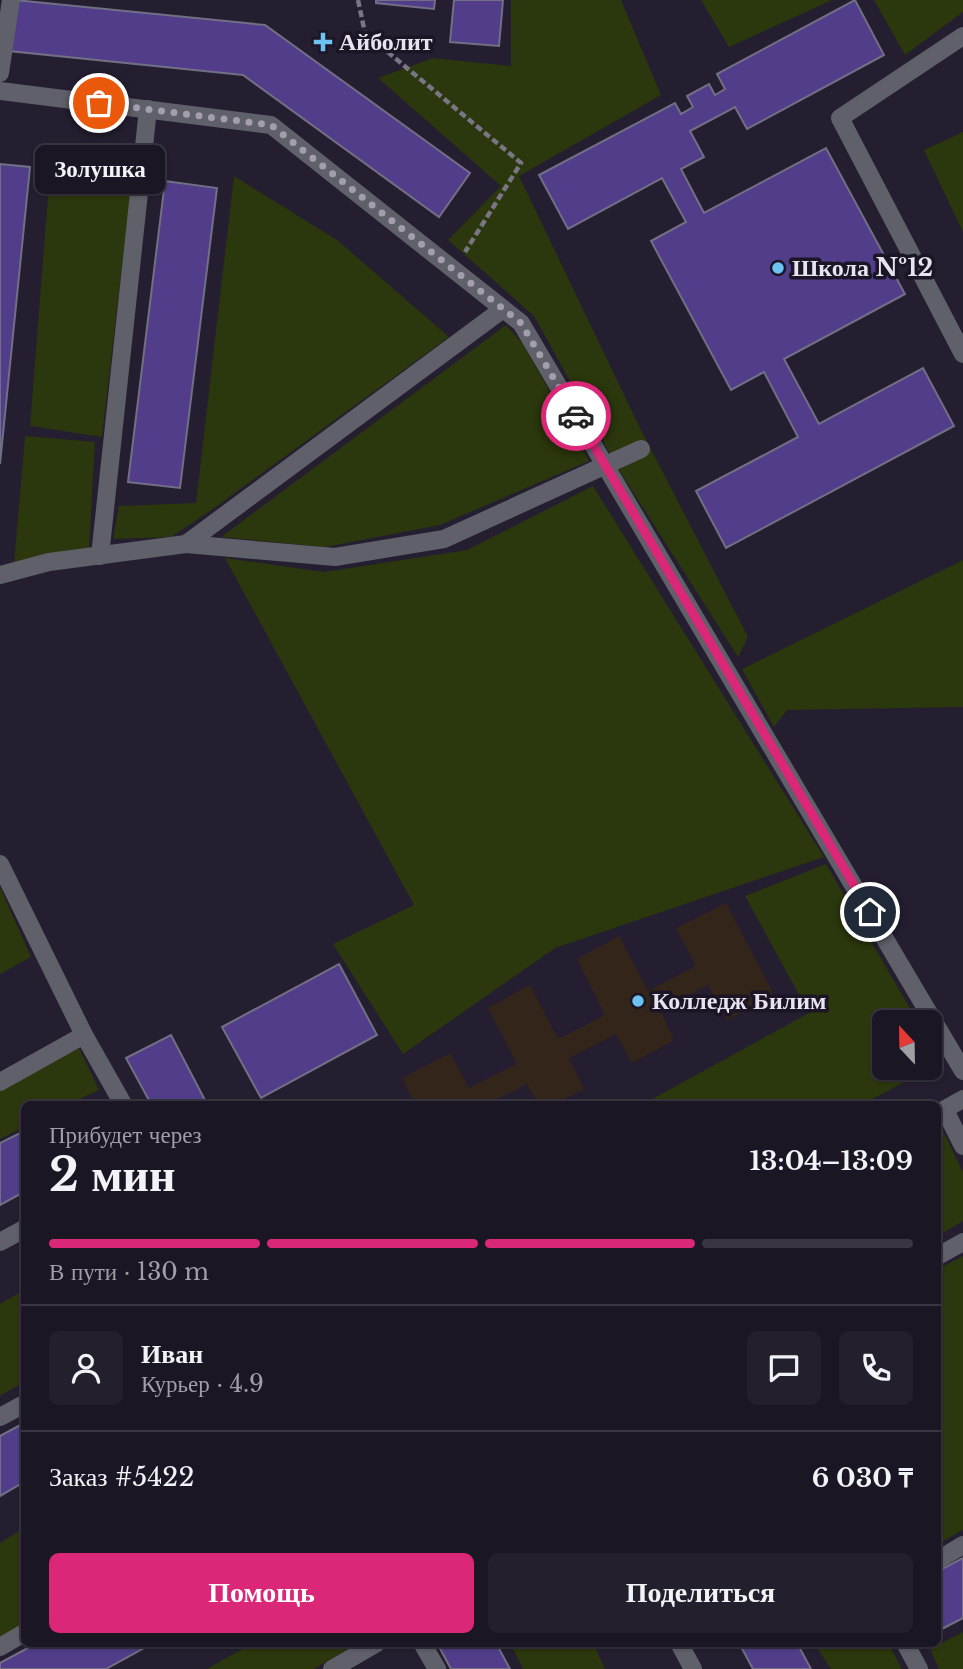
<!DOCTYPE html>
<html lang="ru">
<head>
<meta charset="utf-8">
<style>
	:root { --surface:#1b1624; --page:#241f2c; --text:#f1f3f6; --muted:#a09fa6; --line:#393541; --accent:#db2777 }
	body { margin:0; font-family:"Libre Baskerville",serif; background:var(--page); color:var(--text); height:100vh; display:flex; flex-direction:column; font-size:26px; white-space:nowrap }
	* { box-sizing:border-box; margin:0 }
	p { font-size:23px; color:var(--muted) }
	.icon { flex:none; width:38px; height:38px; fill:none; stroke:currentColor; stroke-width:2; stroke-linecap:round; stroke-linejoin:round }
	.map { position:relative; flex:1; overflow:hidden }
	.sheet { position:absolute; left:21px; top:1101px; width:920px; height:546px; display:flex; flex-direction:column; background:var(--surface); border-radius:10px; box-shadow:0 2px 5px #0004,0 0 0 2px var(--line) }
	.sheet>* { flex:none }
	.needle { width:46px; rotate:338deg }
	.fabs { position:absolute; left:872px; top:1010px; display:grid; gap:14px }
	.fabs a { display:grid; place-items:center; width:70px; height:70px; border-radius:10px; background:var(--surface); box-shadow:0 2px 5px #0004,0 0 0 2px var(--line); font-size:35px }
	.pin { position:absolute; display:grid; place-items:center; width:60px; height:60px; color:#fff; margin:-30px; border:4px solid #fff; border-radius:50%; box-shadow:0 2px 7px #0007 }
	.courier { position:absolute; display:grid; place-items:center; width:70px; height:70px; margin:-35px; border:5px solid #db2777; border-radius:50%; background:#fff; color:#222; box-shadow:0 2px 9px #0007 }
	.bubble { position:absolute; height:49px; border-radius:10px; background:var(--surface); box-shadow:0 2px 5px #0004,0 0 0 2px var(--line); font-size:23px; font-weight:700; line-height:49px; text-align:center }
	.summary em { font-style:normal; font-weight:700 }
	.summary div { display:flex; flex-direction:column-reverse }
	.summary { display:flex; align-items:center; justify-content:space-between; height:119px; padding:0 28px }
	h1 { font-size:46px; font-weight:700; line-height:52px }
	.bar { display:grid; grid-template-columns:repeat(4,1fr); gap:10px 7px; align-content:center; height:84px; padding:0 28px }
	.bar i { height:9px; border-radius:5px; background:var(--line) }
	.bar .current { background:var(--accent) }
	.bar p { grid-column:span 4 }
	.line { display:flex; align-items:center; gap:18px; padding:0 28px; border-top:2px solid var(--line) }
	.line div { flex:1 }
	.round { display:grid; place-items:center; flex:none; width:74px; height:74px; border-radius:10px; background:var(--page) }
	.primary-button { display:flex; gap:14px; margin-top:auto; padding:14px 28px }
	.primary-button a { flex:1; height:80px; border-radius:10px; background:var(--accent); color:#fff; font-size:28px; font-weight:700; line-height:80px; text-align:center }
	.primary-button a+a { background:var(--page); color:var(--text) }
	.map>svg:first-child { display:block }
	.education { fill:#34251a }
	.green { fill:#2b370c }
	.building { fill:#513d89; stroke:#726f85; stroke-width:2 }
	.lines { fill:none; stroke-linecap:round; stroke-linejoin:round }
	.path { stroke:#7a7584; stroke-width:4.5; stroke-dasharray:7 3.5; stroke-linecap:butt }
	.minor { stroke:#5f6069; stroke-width:18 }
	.done { stroke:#a39eac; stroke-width:7; stroke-dasharray:0 12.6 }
	.route { stroke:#db2777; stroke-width:9 }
	.poi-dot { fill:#6cc3f2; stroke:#1b1526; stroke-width:2.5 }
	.labels { text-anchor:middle; stroke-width:7; stroke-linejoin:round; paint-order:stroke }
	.poi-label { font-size:24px; font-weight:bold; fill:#e7e3ef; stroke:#1b1526; text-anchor:start }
</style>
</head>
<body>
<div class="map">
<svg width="963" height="1669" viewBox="0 0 963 1669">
	<rect width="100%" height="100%" fill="#241e30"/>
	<path class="education" d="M726 903 774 995 727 1020 708 985 660 1010 674 1040 632 1063 616 1034 569 1058 584 1089 555 1104H538L527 1084 488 1104H415L402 1078 450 1053 469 1088 517 1064 488 1008 530 985 558 1039 605 1015 577 959 619 936 648 991 696 966 676 928Z"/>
	<g class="green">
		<path d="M511 0H621L661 95 519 176 641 430 748 637 738 657 619 470 534 316 448 240 501 186 378 78 433 58 511 66Z"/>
		<path d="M701 0H832L729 47Z"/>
		<path d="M874 0H963V12L905 55Z"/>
		<path d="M963 132V232L924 150Z"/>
		<path d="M51 158 134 163 102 437 30 426Z"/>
		<path d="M234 176 337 240 449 337 210 511 171 537 113 539 119 506 196 503Z"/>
		<path d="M506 325 523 344 589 461 440 525 325 547 221 537Z"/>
		<path d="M25 436 95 442 89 548 14 564Z"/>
		<path d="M593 486 824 857 555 948 403 1054 333 944 414 905 225 558 324 572 467 550Z"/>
		<path d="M963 560V707L787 710 774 727 742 669Z"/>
		<path d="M826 864 918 1022H884V1068H929V1040L942 1062 863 1104H643L809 1013 745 896Z"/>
		<path d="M0 887 31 957 0 974Z"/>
		<path d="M79 1048 99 1090 69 1104H24V1127L0 1139V1091Z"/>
		<path d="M938 1121 963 1172V1221L938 1236Z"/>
		<path d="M963 1256V1530L938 1544V1269Z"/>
		<path d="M24 1290V1382L0 1396V1304Z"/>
		<path d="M24 1528V1623L0 1638V1543Z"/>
		<path d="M963 1632V1669H939L930 1649Z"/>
		<path d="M253 1643H358L314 1669H207Z"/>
		<path d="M510 1643H593L605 1669H523Z"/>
		<path d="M814 1643H888L902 1669H831Z"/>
	</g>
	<g class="building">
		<path d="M15 0 265 25 470 173 439 217 243 75 9 51Z"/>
		<path d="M376 0H435L434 9 376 3Z"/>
		<path d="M454 0H503L499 46 450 42Z"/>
		<path d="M855 0 884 55 747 129 735 107 690 131 704 157 681 169 704 213 826 148 905 294 784 359 819 424 923 368 954 426 726 548 696 491 798 437 764 372 731 390 651 241 686 222 662 178 568 229 539 175 675 103 681 114 693 107 687 96 709 84 715 95 725 89 717 74Z"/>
		<path d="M0 164 30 167 0 464Z"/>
		<path d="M165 181 217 188 180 488 128 482Z"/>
		<path d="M339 964 377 1035 261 1098 222 1027Z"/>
		<path d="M171 1035 207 1104H151L126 1058Z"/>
		<path d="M24 1131V1192L0 1205V1143Z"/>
		<path d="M24 1423V1482L0 1496V1436Z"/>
		<path d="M963 1558V1618L938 1631V1571Z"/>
		<path d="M37 1643H153L106 1669H0V1663Z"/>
		<path d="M437 1643H496L510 1669H451Z"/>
		<path d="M739 1643H797L811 1669H753Z"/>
	</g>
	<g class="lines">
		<path class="path" d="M358 0 365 33 521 163 465 252"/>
		<g class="minor">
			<path d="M963 36 840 118 963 354"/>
			<path d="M0 73 11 0"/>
			<path d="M0 91 271 125 521 323 963 1071"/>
			<path d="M186 544 503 309"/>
			<path d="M100 556 148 109"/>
			<path d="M0 575 49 562 186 544 335 557 444 539 641 449"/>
			<path d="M0 864 84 1035 123 1104"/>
			<path d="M0 1082 84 1035"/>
			<path d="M945 1110 963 1146"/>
			<path d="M938 1113 963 1099"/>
			<path d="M0 1242 24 1229"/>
			<path d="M938 1256 963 1242"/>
			<path d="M0 1417 24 1404"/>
			<path d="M938 1560 963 1545"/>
			<path d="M422 1643 437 1669"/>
			<path d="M679 1643 693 1669"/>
			<path d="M905 1643 919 1669"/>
			<path d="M0 1647 24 1633"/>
			<path d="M332 1669 377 1643"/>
		</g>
	</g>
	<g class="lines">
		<path class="done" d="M99 103 271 125 521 323 576 416"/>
		<path class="route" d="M576 416 870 912"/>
	</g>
	<g class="poi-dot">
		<path d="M319.5 31.5h7v7h7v7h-7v7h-7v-7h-7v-7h7z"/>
		<circle cx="778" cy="268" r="7"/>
		<circle cx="638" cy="1001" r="7"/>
	</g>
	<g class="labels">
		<g class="poi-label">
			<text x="339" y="50">Айболит</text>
			<text x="792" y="276">Школа №12</text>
			<text x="652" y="1009">Колледж Билим</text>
		</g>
	</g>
</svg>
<div class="fabs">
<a><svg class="needle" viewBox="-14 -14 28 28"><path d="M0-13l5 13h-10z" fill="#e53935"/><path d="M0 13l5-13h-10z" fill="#a09fa6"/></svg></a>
</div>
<div class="pin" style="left:99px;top:103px;background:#ea580c"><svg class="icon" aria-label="bag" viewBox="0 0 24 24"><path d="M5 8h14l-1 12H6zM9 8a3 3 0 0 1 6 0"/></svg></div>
<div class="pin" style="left:870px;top:912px;background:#1f2937"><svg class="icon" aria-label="home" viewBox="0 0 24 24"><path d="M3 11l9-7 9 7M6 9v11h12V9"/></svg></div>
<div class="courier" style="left:576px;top:416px"><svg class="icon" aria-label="car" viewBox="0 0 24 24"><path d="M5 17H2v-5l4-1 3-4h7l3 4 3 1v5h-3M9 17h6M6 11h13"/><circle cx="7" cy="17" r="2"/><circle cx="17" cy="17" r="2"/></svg></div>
<div class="bubble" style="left:35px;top:145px;width:130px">Золушка</div>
<section class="sheet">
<div class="summary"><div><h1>2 мин</h1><p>Прибудет через</p></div><em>13:04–13:09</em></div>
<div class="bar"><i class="current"></i><i class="current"></i><i class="current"></i><i></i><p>В пути · 130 m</p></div>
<div class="line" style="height:126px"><a class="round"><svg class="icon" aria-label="person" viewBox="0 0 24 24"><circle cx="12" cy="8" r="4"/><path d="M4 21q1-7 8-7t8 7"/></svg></a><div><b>Иван</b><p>Курьер · 4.9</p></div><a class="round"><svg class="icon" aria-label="chat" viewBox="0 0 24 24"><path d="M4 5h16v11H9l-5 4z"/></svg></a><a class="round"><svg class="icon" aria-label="phone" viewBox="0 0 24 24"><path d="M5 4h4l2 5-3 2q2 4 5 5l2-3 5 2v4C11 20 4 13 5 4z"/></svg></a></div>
<div class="line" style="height:91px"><div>Заказ #5422</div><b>6 030 ₸</b></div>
<div class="primary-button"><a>Помощь</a><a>Поделиться</a></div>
</section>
</div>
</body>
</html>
